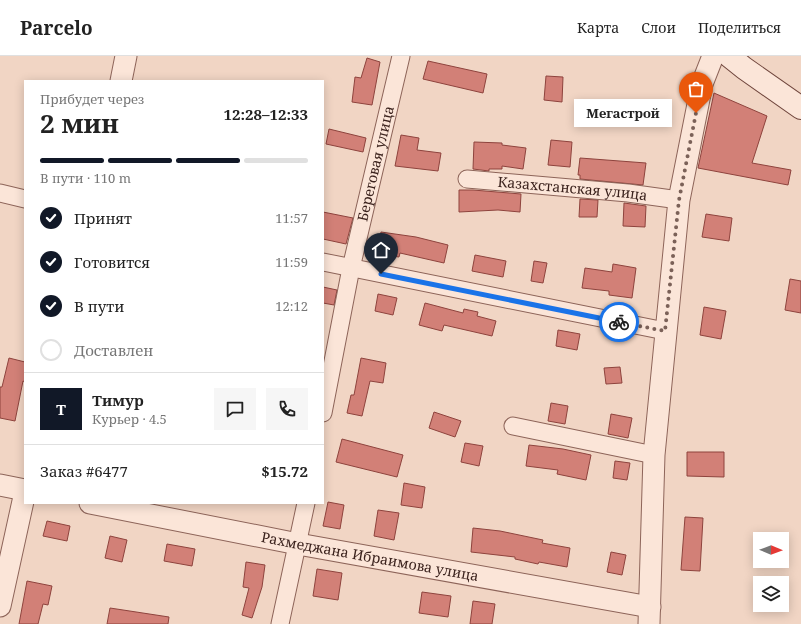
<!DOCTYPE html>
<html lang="ru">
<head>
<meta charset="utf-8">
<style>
	:root { --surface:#fff; --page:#f6f6f6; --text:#222; --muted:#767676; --line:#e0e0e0; --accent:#111827 }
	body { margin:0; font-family:"Noto Serif",serif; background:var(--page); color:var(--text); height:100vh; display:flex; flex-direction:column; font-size:15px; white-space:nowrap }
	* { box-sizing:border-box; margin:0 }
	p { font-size:13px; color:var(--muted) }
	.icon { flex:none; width:22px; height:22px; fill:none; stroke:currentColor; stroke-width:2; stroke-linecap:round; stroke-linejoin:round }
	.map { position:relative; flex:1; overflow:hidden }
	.drawer { position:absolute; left:24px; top:24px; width:300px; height:424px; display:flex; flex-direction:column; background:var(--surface); border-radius:0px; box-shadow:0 2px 10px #0003 }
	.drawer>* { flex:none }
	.needle { width:26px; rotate:91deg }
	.buttons { position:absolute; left:753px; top:476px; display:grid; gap:8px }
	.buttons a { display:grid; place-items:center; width:36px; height:36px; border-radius:0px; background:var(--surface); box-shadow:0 2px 10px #0003; font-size:20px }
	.pin { position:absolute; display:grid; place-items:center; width:34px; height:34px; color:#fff; margin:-41px -17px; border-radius:50% 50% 50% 0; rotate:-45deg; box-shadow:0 0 4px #0007 }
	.pin .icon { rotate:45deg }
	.courier { position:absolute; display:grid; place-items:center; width:40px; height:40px; margin:-20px; border:3px solid #1a73e8; border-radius:50%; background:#fff; color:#222; box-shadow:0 1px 5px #0007 }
	.bubble { position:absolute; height:28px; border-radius:0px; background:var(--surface); box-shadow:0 2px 10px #0003; font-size:13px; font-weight:700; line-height:28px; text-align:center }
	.headline em { font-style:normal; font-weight:700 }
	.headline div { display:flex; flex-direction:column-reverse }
	.headline { display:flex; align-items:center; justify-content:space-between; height:68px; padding:0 16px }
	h1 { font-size:26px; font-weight:700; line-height:30px }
	.bar { display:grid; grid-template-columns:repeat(4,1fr); gap:6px 4px; align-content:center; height:48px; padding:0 16px }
	.bar i { height:5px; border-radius:3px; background:var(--line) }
	.bar .on { background:var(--accent) }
	.bar p { grid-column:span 4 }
	.line { display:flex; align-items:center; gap:10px; padding:0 16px; border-top:1px solid var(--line) }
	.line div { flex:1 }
	.round { display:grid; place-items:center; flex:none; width:42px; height:42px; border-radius:0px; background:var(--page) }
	ol { padding:0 16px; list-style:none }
	li { display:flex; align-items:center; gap:12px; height:44px }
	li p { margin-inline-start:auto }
	li .icon { padding:4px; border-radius:50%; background:var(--accent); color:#fff; stroke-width:4 }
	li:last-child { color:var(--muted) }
	li i { width:22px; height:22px; border:2px solid var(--line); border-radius:50% }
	header { display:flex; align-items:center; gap:24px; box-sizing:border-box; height:56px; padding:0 20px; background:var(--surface); border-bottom:1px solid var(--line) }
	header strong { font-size:19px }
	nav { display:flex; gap:22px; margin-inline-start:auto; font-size:14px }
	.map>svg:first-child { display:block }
	.building { fill:#d28077; stroke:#8e433d }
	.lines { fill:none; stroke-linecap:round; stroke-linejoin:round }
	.minor-casing { stroke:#8d6459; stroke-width:19 }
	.tertiary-casing { stroke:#8d6459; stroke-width:23 }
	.secondary-casing { stroke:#6f453c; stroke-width:24 }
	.minor { stroke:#fbe5d8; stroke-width:17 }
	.tertiary { stroke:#fbe5d8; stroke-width:21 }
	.secondary { stroke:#fbe5d8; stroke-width:22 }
	.done { stroke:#7b6158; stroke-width:4; stroke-dasharray:0 7.2 }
	.route { stroke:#1a73e8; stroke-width:5 }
	.labels { text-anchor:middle; stroke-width:4; stroke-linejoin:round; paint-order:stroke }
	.street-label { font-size:14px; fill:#3c231e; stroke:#f8e2d4 }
</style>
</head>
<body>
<header>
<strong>Parcelo</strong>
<nav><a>Карта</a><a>Слои</a><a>Поделиться</a></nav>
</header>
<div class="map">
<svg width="801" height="568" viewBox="0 0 801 568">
	<rect width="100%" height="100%" fill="#f1d5c4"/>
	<g class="building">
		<path d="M367 2 380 6 372 49 352 46 355 21 361 22Z"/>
		<path d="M428 5 487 18 483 37 423 23Z"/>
		<path d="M546 20 563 21 562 46 544 44Z"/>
		<path d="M714 37 767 60 752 107 791 114 788 129 698 112Z"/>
		<path d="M329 73 366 82 363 96 326 88Z"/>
		<path d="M401 79 419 82 417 94 441 97 438 115 395 110Z"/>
		<path d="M551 84 572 86 570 111 548 109Z"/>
		<path d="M474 86 502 87V89L526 92 523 113 502 110V113H489V115L473 113Z"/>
		<path d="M580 102 646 107 643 129 580 123V119H578Z"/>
		<path d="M459 134H473L521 138 520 156 498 154 459 156Z"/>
		<path d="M580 143 598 144 597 161H579Z"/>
		<path d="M624 147 646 150 645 171 623 170Z"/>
		<path d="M323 156 353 162 346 188 323 183Z"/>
		<path d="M706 158 732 162 729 185 702 181Z"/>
		<path d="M381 176 416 181 448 189 444 207 400 197 399 201 377 198Z"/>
		<path d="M475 199 506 205 503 221 472 215Z"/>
		<path d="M534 205 547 207 543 227 531 225Z"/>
		<path d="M613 208 636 212 632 242 609 239V235L582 232 585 212 612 216Z"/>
		<path d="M790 223 801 225V257L785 254Z"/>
		<path d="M323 231 337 234 334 249 323 247Z"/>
		<path d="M378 238 397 242 393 259 375 255Z"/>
		<path d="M425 247 463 257 464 253 478 256 477 260 496 265 492 280 444 269 442 275 419 269Z"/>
		<path d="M704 251 726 255 721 283 700 279Z"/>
		<path d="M558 274 580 278 577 294 556 290Z"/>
		<path d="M9 302 25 306V326L23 325 15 365 0 362V331H2Z"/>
		<path d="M361 302 386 307 383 327 370 325 362 360 347 357 351 339H354Z"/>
		<path d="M620 311 622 327 606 328 604 312Z"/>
		<path d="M551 347 568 350 565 368 548 365Z"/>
		<path d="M434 356 461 365 455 381 429 372Z"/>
		<path d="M611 358 632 362 628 382 608 378Z"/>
		<path d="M342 383 403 399 397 421 336 406Z"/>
		<path d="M465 387 483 390 479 410 461 406Z"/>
		<path d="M529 389 563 393 591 399 586 424 557 418 558 414 526 410Z"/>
		<path d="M687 396H724V421L687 420Z"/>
		<path d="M615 405 630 407 627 424 613 422Z"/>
		<path d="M404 427 425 431 422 452 401 449Z"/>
		<path d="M328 446 344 449 340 473 323 470Z"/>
		<path d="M378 454 399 457 394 484 374 480Z"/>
		<path d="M685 461 703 462 700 515 681 514Z"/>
		<path d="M47 465 70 470 67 485 43 480Z"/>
		<path d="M473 472 500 475 543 484 542 487 570 492 567 511 539 506 538 508 515 503V501L471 496Z"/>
		<path d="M110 480 127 484 122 506 105 502Z"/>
		<path d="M167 488 195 493 192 510 164 505Z"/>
		<path d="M611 496 626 499 622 519 607 516Z"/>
		<path d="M246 506 265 509 262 531 252 562 242 559 249 532 243 531Z"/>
		<path d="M317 513 342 517 338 544 313 540Z"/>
		<path d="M27 525 52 530 48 549 43 548 38 568H19Z"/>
		<path d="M422 536 451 540 448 561 419 557Z"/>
		<path d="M473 545 495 548 492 568H470Z"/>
		<path d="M110 552 169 561 168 568H107Z"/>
	</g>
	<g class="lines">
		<defs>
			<g id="minor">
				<path id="s1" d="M467 123 628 137 679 144"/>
				<path d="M0 137 25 143"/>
				<path d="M323 206 665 275"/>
				<path id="s2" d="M323 357 351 212 401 0"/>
				<path d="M513 370 654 399"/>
				<path d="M280 568 306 447"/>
			</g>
			<g id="tertiary">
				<path d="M121 25 126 0"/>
				<path d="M0 429 25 434"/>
				<path id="s3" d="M90 447 298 488 650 551"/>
				<path d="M0 550 25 436"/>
				<path d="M649 568 654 399 679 144 702 28 713 0"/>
			</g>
			<path id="secondary" d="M729 0 744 12 801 52"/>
		</defs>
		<use href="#minor" class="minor-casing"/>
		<use href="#tertiary" class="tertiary-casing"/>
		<use href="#secondary" class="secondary-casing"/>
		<use href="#minor" class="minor"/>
		<use href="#tertiary" class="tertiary"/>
		<use href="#secondary" class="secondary"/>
	</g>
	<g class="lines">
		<path class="done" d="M619 266 665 275 679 144 696 57"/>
		<path class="route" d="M381 218 619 266"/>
	</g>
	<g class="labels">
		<g class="street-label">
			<text dy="5" stroke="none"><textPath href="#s2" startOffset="255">Береговая улица</textPath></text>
			<text dy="5" stroke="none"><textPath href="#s1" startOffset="106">Казахстанская улица</textPath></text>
			<text dy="5" stroke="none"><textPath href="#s3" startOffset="285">Рахмеджана Ибраимова улица</textPath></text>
		</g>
	</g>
</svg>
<div class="buttons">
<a><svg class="needle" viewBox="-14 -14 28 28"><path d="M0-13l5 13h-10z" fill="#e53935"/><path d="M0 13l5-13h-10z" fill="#767676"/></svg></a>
<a><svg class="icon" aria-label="layers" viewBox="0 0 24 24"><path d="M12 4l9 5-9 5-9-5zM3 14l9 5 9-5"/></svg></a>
</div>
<div class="pin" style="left:696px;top:57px;background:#ea580c"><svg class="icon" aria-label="bag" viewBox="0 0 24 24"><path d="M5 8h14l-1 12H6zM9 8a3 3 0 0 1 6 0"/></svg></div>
<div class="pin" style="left:381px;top:218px;background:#1f2937"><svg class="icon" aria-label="home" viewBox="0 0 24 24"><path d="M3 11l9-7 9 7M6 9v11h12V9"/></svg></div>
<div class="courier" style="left:619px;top:266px"><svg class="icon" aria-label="bike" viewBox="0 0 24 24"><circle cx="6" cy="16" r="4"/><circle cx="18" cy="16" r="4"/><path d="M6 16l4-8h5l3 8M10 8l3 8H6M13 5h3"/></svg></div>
<div class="bubble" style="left:574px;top:43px;width:98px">Мегастрой</div>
<section class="drawer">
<div class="headline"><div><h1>2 мин</h1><p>Прибудет через</p></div><em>12:28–12:33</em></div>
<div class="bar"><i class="on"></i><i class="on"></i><i class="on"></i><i></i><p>В пути · 110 m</p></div>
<ol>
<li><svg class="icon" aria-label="check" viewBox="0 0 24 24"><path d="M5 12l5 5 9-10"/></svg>Принят<p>11:57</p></li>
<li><svg class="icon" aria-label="check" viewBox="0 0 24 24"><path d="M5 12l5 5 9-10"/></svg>Готовится<p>11:59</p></li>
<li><svg class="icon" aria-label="check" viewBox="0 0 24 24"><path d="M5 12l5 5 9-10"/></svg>В пути<p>12:12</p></li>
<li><i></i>Доставлен</li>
</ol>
<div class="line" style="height:72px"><b class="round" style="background:var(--accent);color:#fff">Т</b><div><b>Тимур</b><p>Курьер · 4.5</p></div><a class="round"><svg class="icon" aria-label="chat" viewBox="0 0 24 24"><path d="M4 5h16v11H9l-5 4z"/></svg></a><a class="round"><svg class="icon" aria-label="phone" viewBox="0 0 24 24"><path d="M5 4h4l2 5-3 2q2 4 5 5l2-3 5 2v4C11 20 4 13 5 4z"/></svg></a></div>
<div class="line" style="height:52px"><div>Заказ #6477</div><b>$15.72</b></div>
</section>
</div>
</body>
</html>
